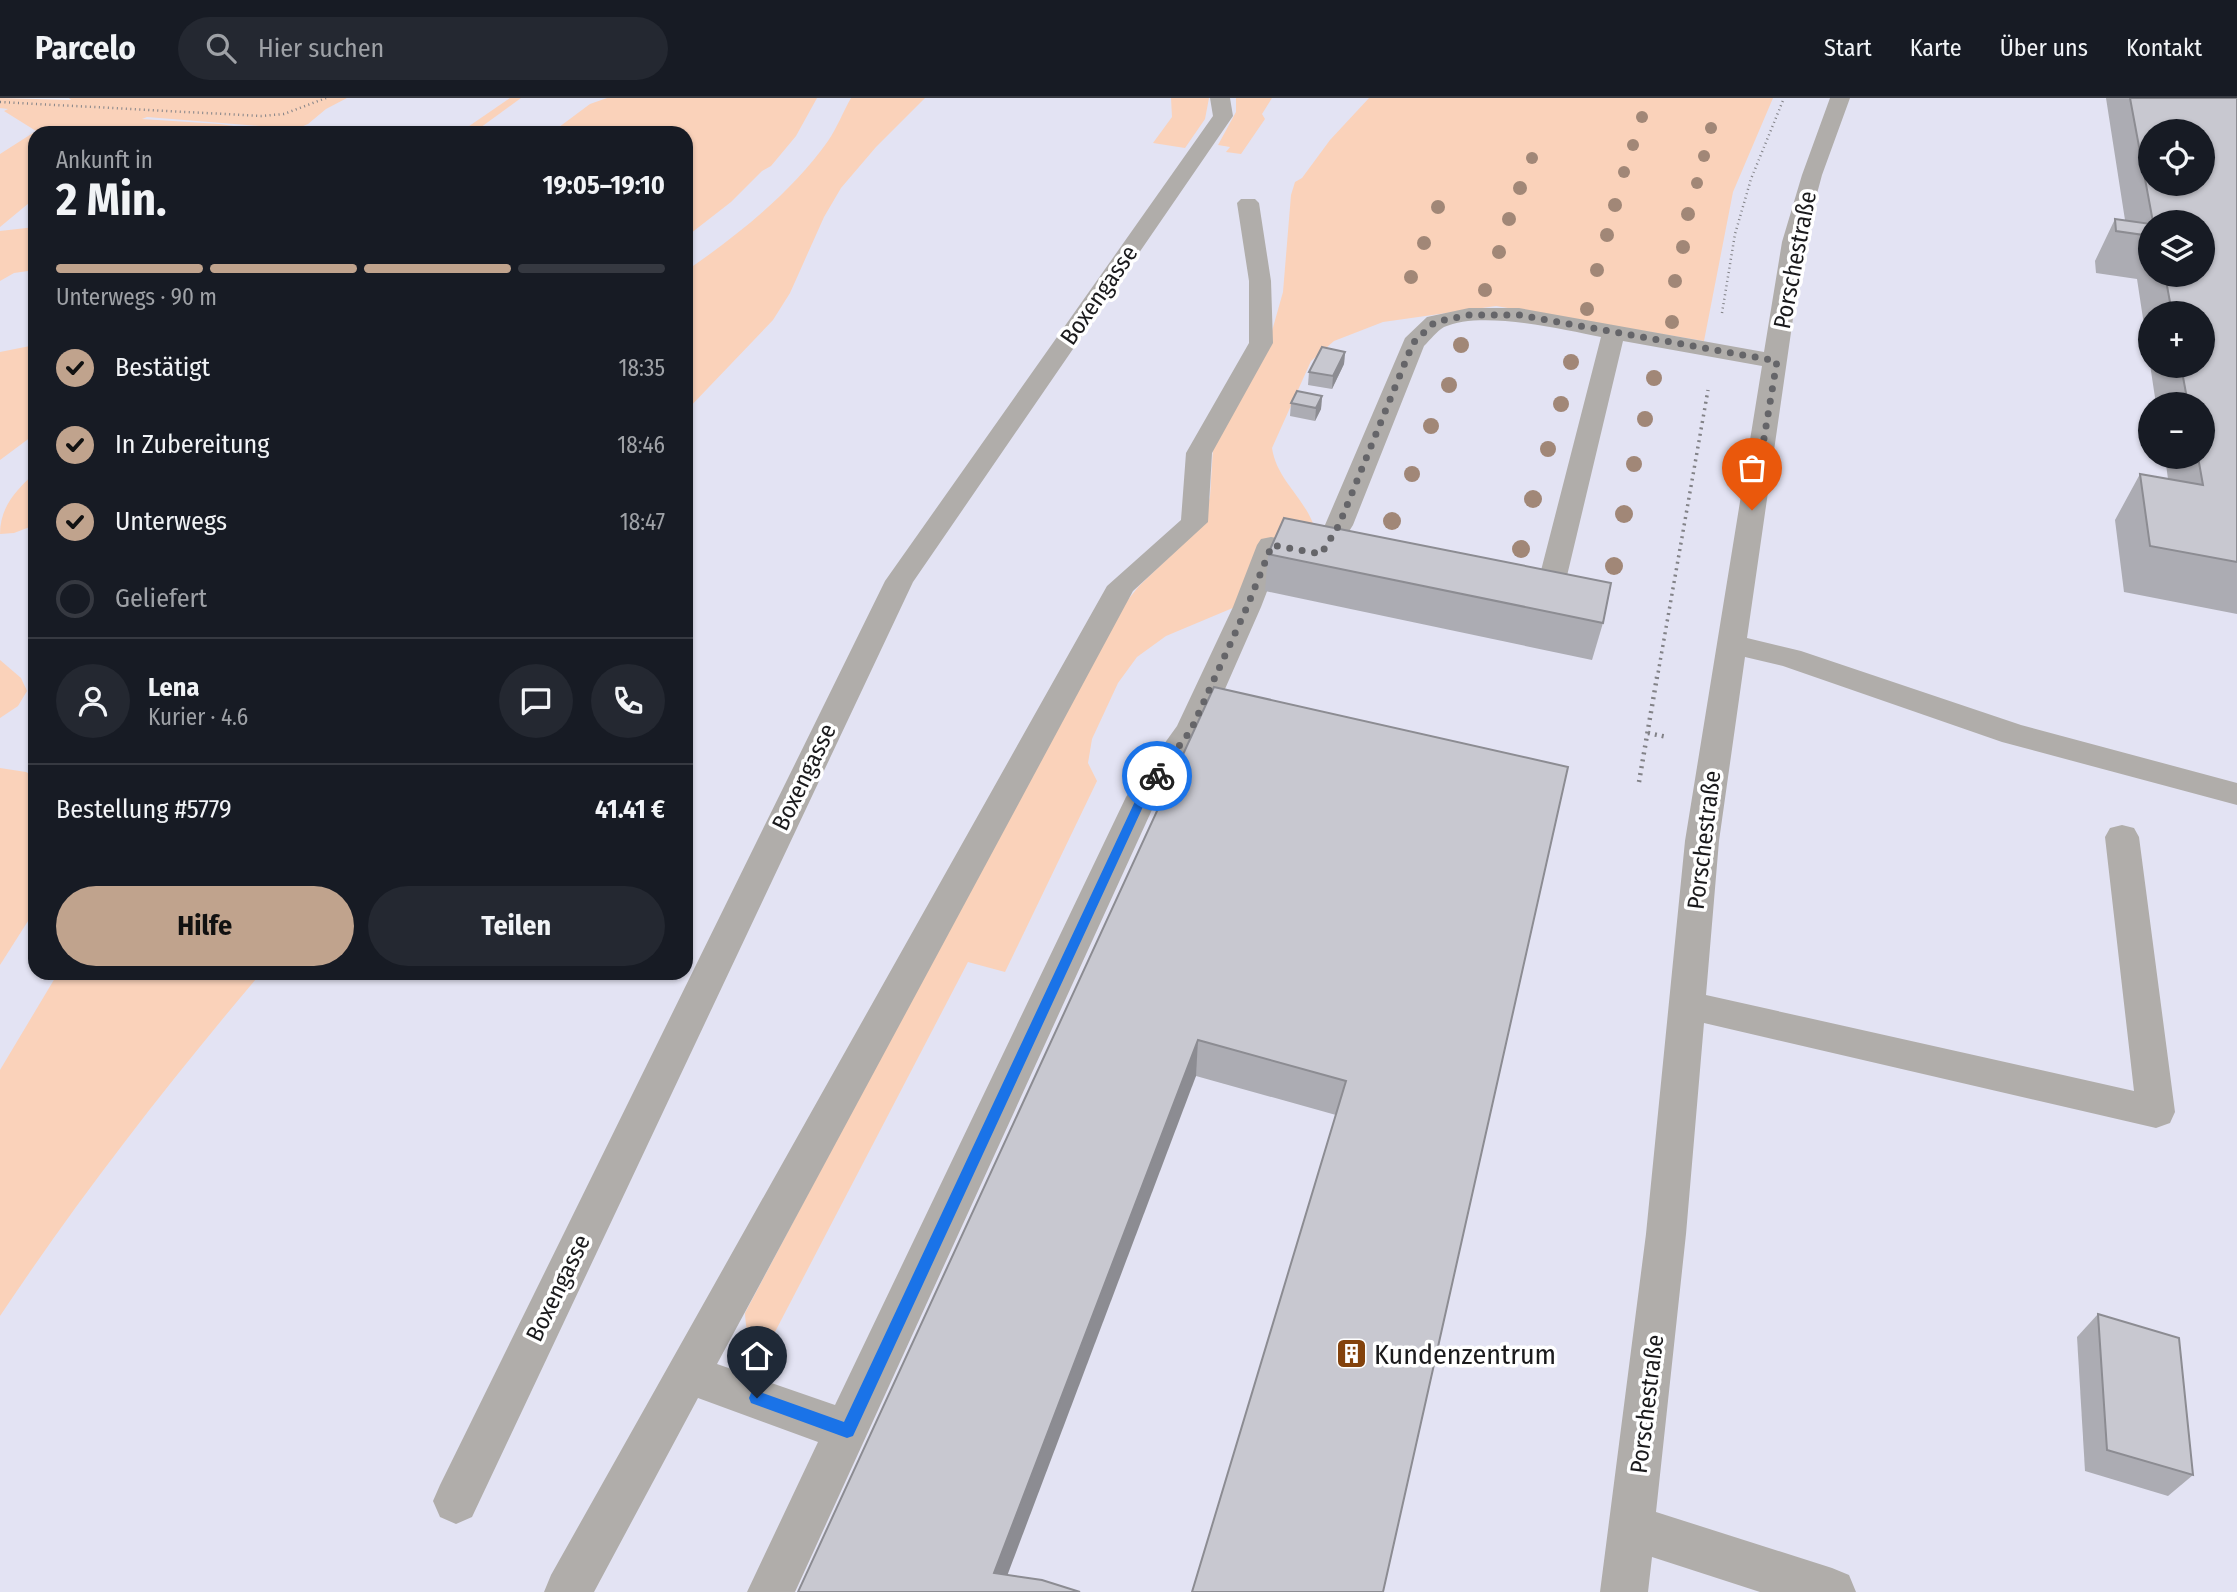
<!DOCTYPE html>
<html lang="de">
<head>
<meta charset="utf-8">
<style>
	:root { --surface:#171b24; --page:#242831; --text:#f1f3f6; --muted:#9ea1a6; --line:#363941; --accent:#c0a38d }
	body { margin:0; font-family:"Fira Sans Condensed",sans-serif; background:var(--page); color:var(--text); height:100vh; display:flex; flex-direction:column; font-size:26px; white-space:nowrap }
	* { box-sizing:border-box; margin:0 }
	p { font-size:23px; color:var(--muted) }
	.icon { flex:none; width:38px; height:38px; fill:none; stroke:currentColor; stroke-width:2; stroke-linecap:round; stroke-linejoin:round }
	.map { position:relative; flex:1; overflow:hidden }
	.side { position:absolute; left:28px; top:28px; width:665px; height:854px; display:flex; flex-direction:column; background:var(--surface); border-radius:21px; box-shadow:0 2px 5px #0004 }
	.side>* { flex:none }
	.buttons { position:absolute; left:2138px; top:21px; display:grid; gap:14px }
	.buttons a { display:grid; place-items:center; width:77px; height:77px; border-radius:50%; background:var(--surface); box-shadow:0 2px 5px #0004; font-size:35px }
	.pin { position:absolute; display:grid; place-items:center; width:60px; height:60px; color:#fff; margin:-72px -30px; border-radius:50% 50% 50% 0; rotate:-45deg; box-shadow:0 0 7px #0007 }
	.pin .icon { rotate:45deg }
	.courier { position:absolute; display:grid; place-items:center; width:70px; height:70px; margin:-35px; border:5px solid #1a73e8; border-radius:50%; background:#fff; color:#222; box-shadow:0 2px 9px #0007 }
	.head em { font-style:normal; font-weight:700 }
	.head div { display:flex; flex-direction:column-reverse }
	.head { display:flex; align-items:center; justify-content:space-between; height:119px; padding:0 28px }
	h1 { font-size:46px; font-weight:700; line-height:52px }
	.bar { display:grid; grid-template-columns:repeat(4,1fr); gap:10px 7px; align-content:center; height:84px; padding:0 28px }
	.bar i { height:9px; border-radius:5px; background:var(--line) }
	.bar .active { background:var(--accent) }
	.bar p { grid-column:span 4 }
	.line { display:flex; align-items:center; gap:18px; padding:0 28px; border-top:2px solid var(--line) }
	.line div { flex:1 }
	.round { display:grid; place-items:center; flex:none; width:74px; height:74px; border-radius:37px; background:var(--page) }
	ol { padding:0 28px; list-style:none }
	li { display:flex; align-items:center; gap:21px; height:77px }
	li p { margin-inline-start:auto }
	li .icon { padding:7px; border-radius:50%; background:var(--accent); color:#111; stroke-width:4 }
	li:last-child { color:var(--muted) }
	li i { width:38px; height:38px; border:4px solid var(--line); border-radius:50% }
	.button { display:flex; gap:14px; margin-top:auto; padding:14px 28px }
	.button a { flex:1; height:80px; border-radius:42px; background:var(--accent); color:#111; font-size:28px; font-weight:700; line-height:80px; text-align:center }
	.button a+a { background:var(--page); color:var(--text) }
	header { display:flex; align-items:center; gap:42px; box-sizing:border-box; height:98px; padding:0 35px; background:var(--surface); border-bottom:2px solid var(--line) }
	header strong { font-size:33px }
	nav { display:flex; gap:38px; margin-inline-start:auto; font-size:24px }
	.search { width:490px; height:63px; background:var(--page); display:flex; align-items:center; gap:18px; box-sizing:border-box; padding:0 24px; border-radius:38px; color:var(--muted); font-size:26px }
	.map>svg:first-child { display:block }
	.built { fill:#e3e3f3; fill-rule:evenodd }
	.green { fill:#fad2ba }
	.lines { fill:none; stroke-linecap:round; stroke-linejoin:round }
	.path-far2 { stroke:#828287; stroke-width:2.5; stroke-dasharray:1 3.5; stroke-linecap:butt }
	.path-far1 { stroke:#828287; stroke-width:3.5; stroke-dasharray:2 4.5; stroke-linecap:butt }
	.path { stroke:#828287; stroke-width:4.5; stroke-dasharray:2 5; stroke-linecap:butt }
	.service { fill:#b0adaa; fill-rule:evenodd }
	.tree { fill:#a18777 }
	.wall { fill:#acacb3; fill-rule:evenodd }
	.shaded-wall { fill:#8c8c92 }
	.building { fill:#c8c8d0; stroke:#8c8c92; stroke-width:2; fill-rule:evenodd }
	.route { fill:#1a73e8 }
	.done { stroke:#656569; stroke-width:7; stroke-dasharray:0 12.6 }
	.labels { text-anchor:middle; stroke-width:7; stroke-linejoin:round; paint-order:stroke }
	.street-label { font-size:24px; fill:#1a1a1c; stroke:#fff }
	.near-poi-label { font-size:28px; fill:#1a1a1c; stroke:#fff; text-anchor:start }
</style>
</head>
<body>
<header>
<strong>Parcelo</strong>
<div class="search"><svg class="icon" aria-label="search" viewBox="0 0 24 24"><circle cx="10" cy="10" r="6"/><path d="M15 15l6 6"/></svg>Hier suchen</div>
<nav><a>Start</a><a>Karte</a><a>Über uns</a><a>Kontakt</a></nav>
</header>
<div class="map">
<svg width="2237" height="1494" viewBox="0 0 2237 1494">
	<rect width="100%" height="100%" fill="#efeff8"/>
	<path class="built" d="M0 0 268 14 308 0H2237V1494H0ZM2151 33H2203V86H2151ZM35 35H686V875H35ZM2151 124H2203V177H2151ZM2151 215H2203V268H2151ZM2151 306H2203V359H2151Z"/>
	<g class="green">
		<path d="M0 0 71 2 69 0H347L326 11 308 26 296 31 147 19 142 21 219 26 286 35 314 33 311 35H35V100L0 129V56L36 33 4 13 8 11 0 10Z"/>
		<path d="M510 0H521L473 35H459Z"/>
		<path d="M607 0H817L796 38 771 68 762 73 731 104 686 139V35H551L590 6Z"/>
		<path d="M851 0H925L876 49 841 90 824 119 790 195 773 222 686 313V173C738 137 791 95 828 43 837 30 843 14 851 0Z"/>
		<path d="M1171 0H1209L1205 21 1185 50 1153 45 1172 19Z"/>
		<path d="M1236 0H1272L1262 16 1265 21 1241 56 1226 54 1230 49 1218 47 1236 14Z"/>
		<path d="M1369 0H1773L1733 94 1704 243 1496 208 1383 224 1334 243 1311 263 1272 350C1277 383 1305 399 1315 431L1247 504 1166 538 1137 559 1118 585 1092 641 1088 665 1097 683 1005 874 968 864 764 1255C748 1247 746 1232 745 1215L1111 523 1139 488 1186 443 1206 413 1210 399 1213 351 1272 233 1283 194 1291 97 1295 84 1302 80 1330 42Z"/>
		<path d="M35 129V172L14 175 0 183V133Z"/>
		<path d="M35 247V336L0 362V254Z"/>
		<path d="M35 375V427L14 435 0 436C0 409 16 392 35 375Z"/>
		<path d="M0 562 21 580 27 593 18 608 0 620Z"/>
		<path d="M0 670 26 674 35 679V812L0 867Z"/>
		<path d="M58 875H261C168 985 80 1098 0 1218V972Z"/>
	</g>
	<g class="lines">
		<g class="path-far2">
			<path d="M0 4 261 18 284 16 326 0"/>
			<path d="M1722 215 1735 136 1751 81 1784 0"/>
		</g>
		<path class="path-far1" d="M1657 581 1708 292"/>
		<g class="path">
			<path d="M1648 635 1667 639"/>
			<path d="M1639 684 1657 579"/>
		</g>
		<g class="service">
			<path d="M1210 0H1230L1233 18 913 484 472 1419 456 1426 440 1419 433 1403 440 1387 885 483 1213 18Z"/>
			<path d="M1830 0H1850L1822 77 1804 144 1747 540 1801 553 2021 627 2237 685V707L2002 644 1783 568 1745 559 1719 743 1706 897 2134 993 2105 739 2110 730 2122 727 2134 730 2139 739 2175 1014 2170 1025 2156 1030 1704 925 1686 1136 1656 1414 1832 1470 1849 1477 1856 1494H1760L1652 1459 1648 1494H1600L1646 1136 1685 743 1762 268 1623 243 1561 503 1557 509 1547 512 1523 506 1519 500 1523 494 1536 492 1601 239C1561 231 1481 212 1444 229 1437 233 1430 242 1424 248L1353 427 1331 462 1321 464 1281 457 1261 509 1207 632 1156 703 795 1494H747L818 1344 698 1300 594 1494H544L551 1477 1107 488 1181 422 1186 355 1249 245V183L1237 105 1241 101H1255L1259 105 1271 183 1273 245 1212 355 1208 424 1133 493 717 1266 835 1307 1126 699 1177 628 1233 509 1257 447 1261 441 1271 439 1313 446 1325 427 1405 240 1427 219 1469 210H1519L1764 254 1782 144 1802 77Z"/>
		</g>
	</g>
	<g class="tree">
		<circle cx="1642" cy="19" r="6"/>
		<circle cx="1711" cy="30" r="6"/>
		<circle cx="1633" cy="47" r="6"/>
		<circle cx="1704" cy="58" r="6"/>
		<circle cx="1532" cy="60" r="6"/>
		<circle cx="1624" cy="74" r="6"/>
		<circle cx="1697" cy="85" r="6"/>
		<circle cx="1520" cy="90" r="7"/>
		<circle cx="1615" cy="107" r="7"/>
		<circle cx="1438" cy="109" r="7"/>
		<circle cx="1688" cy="116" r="7"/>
		<circle cx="1509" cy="121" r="7"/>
		<circle cx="1607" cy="137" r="7"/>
		<circle cx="1424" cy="145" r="7"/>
		<circle cx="1683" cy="149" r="7"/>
		<circle cx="1499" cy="154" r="7"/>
		<circle cx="1597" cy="172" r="7"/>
		<circle cx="1411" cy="179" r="7"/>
		<circle cx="1675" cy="183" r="7"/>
		<circle cx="1485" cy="192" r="7"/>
		<circle cx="1587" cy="211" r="7"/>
		<circle cx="1672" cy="224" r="7"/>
		<circle cx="1461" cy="247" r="8"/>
		<circle cx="1571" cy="264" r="8"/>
		<circle cx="1654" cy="280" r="8"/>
		<circle cx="1449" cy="287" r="8"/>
		<circle cx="1561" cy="306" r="8"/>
		<circle cx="1645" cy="321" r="8"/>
		<circle cx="1431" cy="328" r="8"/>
		<circle cx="1548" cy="351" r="8"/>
		<circle cx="1634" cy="366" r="8"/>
		<circle cx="1412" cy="376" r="8"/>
		<circle cx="1533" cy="401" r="9"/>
		<circle cx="1624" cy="416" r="9"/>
		<circle cx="1392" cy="423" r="9"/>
		<circle cx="1521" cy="451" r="9"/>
		<circle cx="1614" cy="468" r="9"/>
	</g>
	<g class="wall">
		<path d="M2106 0H2237V516L2124 494 2115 422 2140 376 2168 381 2165 359H2203V306H2156L2137 181 2096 175 2095 163 2115 121 2125 122ZM2151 124H2203V177H2151ZM2151 215H2203V268H2151Z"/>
		<path d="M1345 254 1344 266 1332 291 1308 287 1309 274Z"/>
		<path d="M1322 298 1321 311 1315 323 1290 318 1291 305Z"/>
		<path d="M1268 456 1603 525 1592 562 1265 493Z"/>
		<path d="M1214 589 1568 669 1336 1017 1196 978 798 1494Z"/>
		<path d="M2098 1216 2193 1377 2168 1398 2085 1373 2077 1239Z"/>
	</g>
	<g class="shaded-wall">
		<path d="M1345 254 1344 266 1332 291 1333 278Z"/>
		<path d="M1322 298 1321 311 1315 323 1316 310Z"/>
		<path d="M1198 942 1196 978 1001 1494 994 1475Z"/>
	</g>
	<g class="building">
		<path d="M2130 0H2237V464L2150 448 2140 376 2203 387 2198 359H2203V306H2188L2181 268H2203V215H2172L2165 177H2203V124H2153ZM2151 33H2203V86H2151Z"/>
		<path d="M2115 121 2151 126V138L2116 133Z"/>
		<path d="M1322 249 1345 254 1333 278 1309 274Z"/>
		<path d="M1297 293 1322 298 1316 310 1291 305Z"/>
		<path d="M1284 420 1611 485 1603 525 1268 456Z"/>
		<path d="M1214 589 1568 669 1383 1494H1192L1346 983 1198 942 994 1475 1042 1482 1080 1494H798Z"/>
		<path d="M2098 1216 2179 1240 2193 1377 2107 1352Z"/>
	</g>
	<path class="route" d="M1157 675 1163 678 1147 700 853 1338 847 1340 751 1305 749 1300 751 1295 757 1293 844 1324 1137 699 1153 676Z"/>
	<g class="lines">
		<path class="done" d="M1157 678 1191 632 1247 509 1272 447 1321 456 1339 427 1413 245 1435 224 1469 217H1519L1777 263 1752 412"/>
	</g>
	<defs>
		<symbol id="building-square" viewBox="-11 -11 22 22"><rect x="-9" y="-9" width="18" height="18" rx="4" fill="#83420c" stroke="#fff"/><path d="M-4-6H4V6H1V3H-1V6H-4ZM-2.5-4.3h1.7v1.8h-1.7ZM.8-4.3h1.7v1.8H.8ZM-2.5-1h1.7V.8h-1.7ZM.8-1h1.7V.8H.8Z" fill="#fff"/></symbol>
	</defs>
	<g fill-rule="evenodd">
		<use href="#building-square" x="1334" y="1238" width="35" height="35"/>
	</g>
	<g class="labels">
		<g class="street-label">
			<text transform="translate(1795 162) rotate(-79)" y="8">Porschestraße</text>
			<text transform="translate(1099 197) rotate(-55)" y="8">Boxengasse</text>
			<text transform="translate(804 679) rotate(-64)" y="8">Boxengasse</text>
			<text transform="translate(1704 742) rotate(-83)" y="8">Porschestraße</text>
			<text transform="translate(558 1190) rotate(-64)" y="8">Boxengasse</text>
			<text transform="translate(1647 1306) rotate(-83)" y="8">Porschestraße</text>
		</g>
		<g class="near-poi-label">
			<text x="1374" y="1266">Kundenzentrum</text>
		</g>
	</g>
</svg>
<div class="buttons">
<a><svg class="icon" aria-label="locate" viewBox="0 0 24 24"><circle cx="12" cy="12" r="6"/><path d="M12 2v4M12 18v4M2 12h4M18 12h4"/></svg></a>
<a><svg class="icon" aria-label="layers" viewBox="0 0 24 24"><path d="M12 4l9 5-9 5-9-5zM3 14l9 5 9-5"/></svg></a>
<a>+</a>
<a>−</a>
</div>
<div class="pin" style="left:1752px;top:412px;background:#ea580c"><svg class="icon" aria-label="bag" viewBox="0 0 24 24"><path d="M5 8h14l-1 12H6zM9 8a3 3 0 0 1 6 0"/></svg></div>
<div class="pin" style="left:757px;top:1300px;background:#1f2937"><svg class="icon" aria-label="home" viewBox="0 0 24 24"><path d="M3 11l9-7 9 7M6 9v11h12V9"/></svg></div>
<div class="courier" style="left:1157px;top:678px"><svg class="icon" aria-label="bike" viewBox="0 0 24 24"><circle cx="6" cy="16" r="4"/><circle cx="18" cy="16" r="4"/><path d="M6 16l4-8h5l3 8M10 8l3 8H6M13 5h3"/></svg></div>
<section class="side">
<div class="head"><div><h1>2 Min.</h1><p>Ankunft in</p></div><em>19:05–19:10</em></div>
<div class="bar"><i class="active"></i><i class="active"></i><i class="active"></i><i></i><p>Unterwegs · 90 m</p></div>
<ol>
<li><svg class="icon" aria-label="check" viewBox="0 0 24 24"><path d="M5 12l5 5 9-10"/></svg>Bestätigt<p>18:35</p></li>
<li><svg class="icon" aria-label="check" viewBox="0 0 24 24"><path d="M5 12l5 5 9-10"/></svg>In Zubereitung<p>18:46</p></li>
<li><svg class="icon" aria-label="check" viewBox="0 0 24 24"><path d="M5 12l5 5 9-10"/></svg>Unterwegs<p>18:47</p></li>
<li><i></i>Geliefert</li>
</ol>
<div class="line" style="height:126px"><a class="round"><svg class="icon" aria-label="person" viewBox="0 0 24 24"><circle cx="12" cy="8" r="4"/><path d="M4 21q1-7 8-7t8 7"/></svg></a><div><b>Lena</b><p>Kurier · 4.6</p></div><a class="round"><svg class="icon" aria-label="chat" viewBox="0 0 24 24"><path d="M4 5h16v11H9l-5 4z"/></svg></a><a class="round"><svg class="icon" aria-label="phone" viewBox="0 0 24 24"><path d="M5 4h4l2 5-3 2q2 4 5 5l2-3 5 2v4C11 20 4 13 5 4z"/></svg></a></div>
<div class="line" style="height:91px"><div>Bestellung #5779</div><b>41.41 €</b></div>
<div class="button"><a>Hilfe</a><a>Teilen</a></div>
</section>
</div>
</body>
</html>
